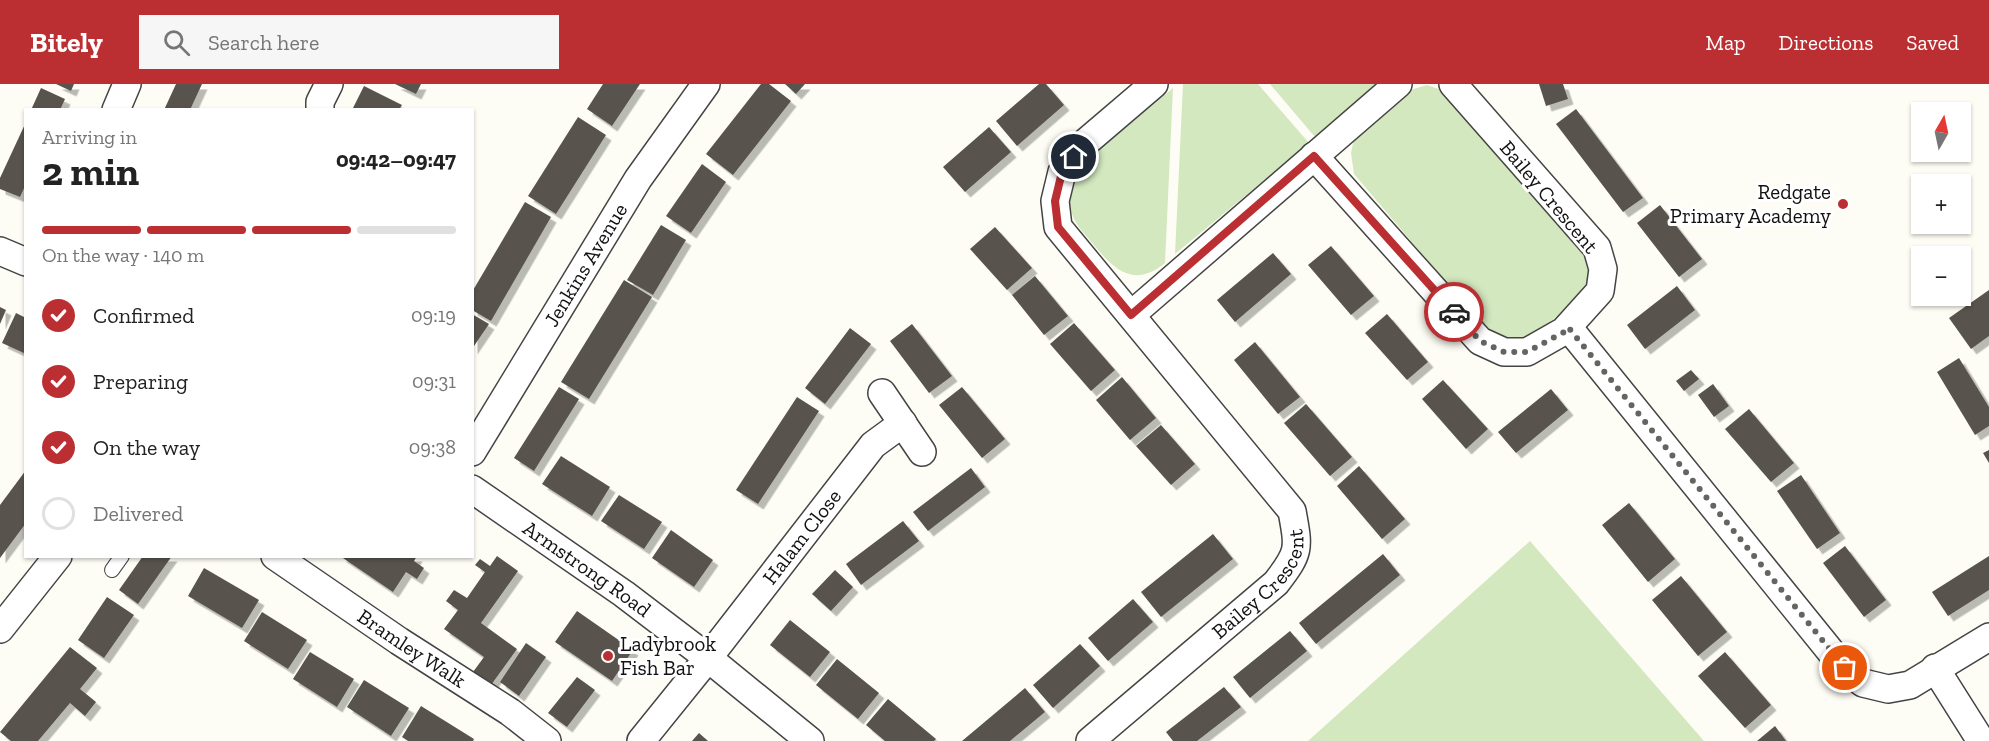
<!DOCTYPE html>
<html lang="en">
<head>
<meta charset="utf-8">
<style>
	:root { --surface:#fff; --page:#f6f6f6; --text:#222; --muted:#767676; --line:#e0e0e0; --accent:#bb2f32 }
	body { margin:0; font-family:"Zilla Slab",serif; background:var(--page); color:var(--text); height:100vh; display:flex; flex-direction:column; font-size:22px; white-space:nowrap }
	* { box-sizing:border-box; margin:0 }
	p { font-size:20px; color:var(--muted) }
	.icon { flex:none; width:33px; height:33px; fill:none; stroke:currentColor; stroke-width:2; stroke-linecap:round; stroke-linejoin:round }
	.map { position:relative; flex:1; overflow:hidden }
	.details { position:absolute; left:24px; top:24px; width:450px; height:450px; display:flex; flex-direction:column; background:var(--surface); border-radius:0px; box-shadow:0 2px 4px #0004 }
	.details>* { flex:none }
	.needle { width:39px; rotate:9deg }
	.controls { position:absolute; left:1911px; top:18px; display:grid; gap:12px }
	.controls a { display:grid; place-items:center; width:60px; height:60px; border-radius:0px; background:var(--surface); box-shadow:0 2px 4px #0004; font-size:30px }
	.pin { position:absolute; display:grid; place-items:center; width:51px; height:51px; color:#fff; margin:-26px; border:3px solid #fff; border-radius:50%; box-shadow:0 2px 6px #0007 }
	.courier { position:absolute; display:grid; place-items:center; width:60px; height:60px; margin:-30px; border:4px solid #bb2f32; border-radius:50%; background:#fff; color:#222; box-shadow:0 2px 8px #0007 }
	.head em { font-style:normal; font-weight:700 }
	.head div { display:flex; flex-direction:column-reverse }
	.head { display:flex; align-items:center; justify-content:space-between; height:102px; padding:0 18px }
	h1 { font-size:39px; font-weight:700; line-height:45px }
	.bar { display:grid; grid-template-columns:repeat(4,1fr); gap:9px 6px; align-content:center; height:72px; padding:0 18px }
	.bar i { height:8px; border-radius:4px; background:var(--line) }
	.bar .active { background:var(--accent) }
	.bar p { grid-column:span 4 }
	ol { padding:0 18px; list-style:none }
	li { display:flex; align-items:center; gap:18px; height:66px }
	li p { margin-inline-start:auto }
	li .icon { padding:6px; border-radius:50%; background:var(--accent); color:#fff; stroke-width:4 }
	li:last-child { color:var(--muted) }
	li i { width:33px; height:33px; border:3px solid var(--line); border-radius:50% }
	header { display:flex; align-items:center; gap:36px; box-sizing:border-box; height:84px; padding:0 30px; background:var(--accent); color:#fff }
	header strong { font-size:28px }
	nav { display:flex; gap:33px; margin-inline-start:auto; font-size:21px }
	.search { width:420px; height:54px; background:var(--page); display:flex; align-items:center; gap:15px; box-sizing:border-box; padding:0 21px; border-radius:0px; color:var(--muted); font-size:22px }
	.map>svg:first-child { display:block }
	.green { fill:#d3e8bf }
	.building { fill:#59524e; filter:url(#shadow) }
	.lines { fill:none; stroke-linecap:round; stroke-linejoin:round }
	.service-casing { stroke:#444; stroke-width:16 }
	.minor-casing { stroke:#444; stroke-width:30 }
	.service { stroke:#fff; stroke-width:14 }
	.minor { stroke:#fff; stroke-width:27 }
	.done { stroke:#646461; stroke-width:6; stroke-dasharray:0 10.8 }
	.route { stroke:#bb2f32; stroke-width:8 }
	.poi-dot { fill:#bb2f32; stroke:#fff; stroke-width:2 }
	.labels { text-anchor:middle; stroke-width:6; stroke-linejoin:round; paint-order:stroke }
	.poi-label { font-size:21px; fill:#111; stroke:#fff; text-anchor:end }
	.street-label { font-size:21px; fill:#111; stroke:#fff }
</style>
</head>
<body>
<header>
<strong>Bitely</strong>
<div class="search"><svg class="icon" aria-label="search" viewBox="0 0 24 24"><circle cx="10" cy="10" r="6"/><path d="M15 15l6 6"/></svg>Search here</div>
<nav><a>Map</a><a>Directions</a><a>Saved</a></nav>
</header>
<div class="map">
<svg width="1989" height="657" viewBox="0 0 1989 657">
	<defs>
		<filter id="shadow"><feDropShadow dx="5.5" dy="5.5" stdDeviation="0" flood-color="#0004"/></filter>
	</defs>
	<rect width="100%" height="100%" fill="#fefdf5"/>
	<g class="green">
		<path d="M1183 0H1258L1309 59 1175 170Z"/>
		<path d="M1270 0H1379L1315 53Z"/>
		<path d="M1427 1 1450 9 1586 170 1589 191 1581 213 1535 250 1513 256 1485 244 1354 90 1351 69 1355 50 1407 7Z"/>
		<path d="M1173 4 1165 179C1133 205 1114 185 1093 160 1084 149 1073 139 1071 125 1067 107 1075 92 1085 78Z"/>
		<path d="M1530 457 1704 657H1308Z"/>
	</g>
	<g class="building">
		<path d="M56 0H74L71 7Z"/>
		<path d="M176 0H202L190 26H164Z"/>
		<path d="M395 0H421L416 10Z"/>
		<path d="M603 0H640L612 42 587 25Z"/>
		<path d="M761 0H769L791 17 733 91 706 70Z"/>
		<path d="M785 0H805L796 10Z"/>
		<path d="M1039 0H1046L1064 21 1017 62 996 37Z"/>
		<path d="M1539 0H1563L1568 15 1546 22Z"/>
		<path d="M364 2 402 21 399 26H352Z"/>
		<path d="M41 4 65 15 60 26H31Z"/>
		<path d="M1576 25 1643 114 1623 128 1556 40Z"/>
		<path d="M578 33 606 51 556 130 528 112Z"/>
		<path d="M26 38V100L20 113 0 105V94Z"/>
		<path d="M989 43 1011 68 965 108 943 83Z"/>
		<path d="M702 80 726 98 691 149 666 132Z"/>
		<path d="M525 118 551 133 491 237 472 226V208Z"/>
		<path d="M1660 121 1702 175 1679 193 1637 139Z"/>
		<path d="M661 141 686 156 653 211 627 196Z"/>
		<path d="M995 143 1032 184 1007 206 970 165Z"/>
		<path d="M1331 162 1374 212 1351 231 1308 181Z"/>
		<path d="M1273 169 1291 190 1235 238 1217 216Z"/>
		<path d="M1035 192 1068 232 1044 251 1012 211Z"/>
		<path d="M624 196 652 213 589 315 561 298Z"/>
		<path d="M1677 202 1695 226 1645 265 1627 241Z"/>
		<path d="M1989 206V252L1971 265 1949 234Z"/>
		<path d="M0 223 6 226 0 240Z"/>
		<path d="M16 229 26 234V270L2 259Z"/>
		<path d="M472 230 489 240 472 265Z"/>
		<path d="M1387 230 1428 278 1407 296 1365 249Z"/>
		<path d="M1074 239 1115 286 1091 307 1050 260Z"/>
		<path d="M912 240 952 292 929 309 890 257Z"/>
		<path d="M850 244 871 260 825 320 805 304Z"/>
		<path d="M1255 258 1300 313 1278 330 1234 276Z"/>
		<path d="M1959 274 1989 323V342L1975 351 1937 288Z"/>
		<path d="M1691 286 1699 295 1684 307 1676 297Z"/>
		<path d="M1122 293 1156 334 1130 356 1096 316Z"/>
		<path d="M1443 296 1488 345 1466 365 1422 315Z"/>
		<path d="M1713 300 1729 322 1714 333 1698 311Z"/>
		<path d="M559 303 579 315 534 387 514 374Z"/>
		<path d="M962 303 1005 355 982 374 939 321Z"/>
		<path d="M1551 305 1568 326 1516 369 1498 348Z"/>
		<path d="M797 313 819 327 758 420 736 406Z"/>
		<path d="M1306 320 1352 373 1330 392 1284 339Z"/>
		<path d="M1749 325 1794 379 1771 398 1725 345Z"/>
		<path d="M1161 341 1195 380 1171 401 1136 362Z"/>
		<path d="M1989 366V379L1983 369Z"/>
		<path d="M561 372 610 403 592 432 542 400Z"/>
		<path d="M1359 382 1405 435 1382 455 1337 402Z"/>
		<path d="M971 384 985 403 928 447 913 428Z"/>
		<path d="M26 386V439L0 474V421Z"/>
		<path d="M1801 391 1840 449 1817 465 1777 407Z"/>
		<path d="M619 411 662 438 644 465 601 437Z"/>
		<path d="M1629 419 1675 475 1648 498 1602 441Z"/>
		<path d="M903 437 919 457 861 501 846 480Z"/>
		<path d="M671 446 713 476 694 503 652 474Z"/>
		<path d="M1213 450 1233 475 1161 533 1141 508Z"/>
		<path d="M1845 462 1886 516 1864 533 1823 479Z"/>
		<path d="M1383 470 1400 491 1316 560 1299 539Z"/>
		<path d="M143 472H172L138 520 119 506Z"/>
		<path d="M340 472H417L414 477 424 484 417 495 406 488 393 508Z"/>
		<path d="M497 472 518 487 481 539 517 565 491 601 473 588 484 573 444 545 458 526 446 517 454 506 467 514 485 488 475 481 480 475 490 482Z"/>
		<path d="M1989 472V506L1948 532 1932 508Z"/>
		<path d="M204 484 259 516 242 544 188 512Z"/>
		<path d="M835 486 853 503 831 527 812 510Z"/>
		<path d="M1681 492 1727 548 1698 572 1652 516Z"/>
		<path d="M107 513 134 531 104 574 78 556Z"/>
		<path d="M1133 515 1153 538 1108 577 1088 554Z"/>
		<path d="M577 527 633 566 612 597 555 558Z"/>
		<path d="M262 528 307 556 288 585 244 557Z"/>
		<path d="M790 536 830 568 810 593 770 561Z"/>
		<path d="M1290 547 1307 567 1250 614 1233 593Z"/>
		<path d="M526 559 546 573 519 612 500 598Z"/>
		<path d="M1080 560 1100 582 1053 624 1033 601Z"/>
		<path d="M70 563 97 584 80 605 96 618 85 632 70 619 38 657H11L0 648Z"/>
		<path d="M310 568 354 595 337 623 293 595Z"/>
		<path d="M1725 568 1771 621 1745 644 1698 592Z"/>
		<path d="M837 575 879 609 858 635 816 601Z"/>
		<path d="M577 593 595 606 567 643 548 629Z"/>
		<path d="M364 596 409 624 391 652 347 623Z"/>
		<path d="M1224 603 1241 623 1197 657H1173L1166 648Z"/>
		<path d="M1025 604 1045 628 1010 657H962Z"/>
		<path d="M888 615 936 655 934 657H885L866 641Z"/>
		<path d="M421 622 474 655 473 657H408L402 653Z"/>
		<path d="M1775 642 1786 657H1757Z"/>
		<path d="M699 649 708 657H692Z"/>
	</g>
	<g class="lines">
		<defs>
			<path id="service" d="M112 486 122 472"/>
			<g id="minor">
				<path d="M116 26 127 0"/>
				<path d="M320 26V18L329 0"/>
				<path d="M1314 72 1480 257 1504 268H1527L1564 247 1600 207 1603 185 1597 164 1453 0"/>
				<path d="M0 167 26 178"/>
				<path d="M1131 231 1398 0"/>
				<path d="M1568 243 1844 584 1863 599 1888 605 1910 601 1989 553"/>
				<path d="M882 309 922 368"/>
				<path id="s1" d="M472 368 638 95 706 0"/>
				<path id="s2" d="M472 405 624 510 708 574 810 657"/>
				<path id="s3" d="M275 472 399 557 510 628 547 657"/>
				<path d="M0 545 58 472"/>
				<path d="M1935 584 1981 657"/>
				<path id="s4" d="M641 657 708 574 873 361 903 339"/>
				<path id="s5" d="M1090 657 1276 499C1300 468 1299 465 1292 427L1058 143 1055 117 1062 88 1086 58 1154 0"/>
			</g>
		</defs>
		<use href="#service" class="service-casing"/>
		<use href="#minor" class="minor-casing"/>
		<use href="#service" class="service"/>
		<use href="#minor" class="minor"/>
	</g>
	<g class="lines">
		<path class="done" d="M1454 228 1480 257 1504 268H1527L1564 248 1568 243 1845 584"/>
		<path class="route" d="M1074 73 1062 88 1055 117 1058 143 1131 231 1314 72 1454 228"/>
	</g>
	<g class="poi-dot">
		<circle cx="1843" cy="120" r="6"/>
		<circle cx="608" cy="572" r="6"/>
	</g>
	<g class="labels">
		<g class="poi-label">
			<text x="1831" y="115">Redgate<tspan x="1831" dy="24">Primary Academy</tspan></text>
			<text x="620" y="567" text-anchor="start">Ladybrook<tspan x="620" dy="24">Fish Bar</tspan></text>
		</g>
		<g class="street-label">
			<text transform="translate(1549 113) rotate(50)" y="7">Bailey Crescent</text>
			<text dy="7" stroke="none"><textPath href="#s1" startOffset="219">Jenkins Avenue</textPath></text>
			<text dy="7" stroke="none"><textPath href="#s4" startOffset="260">Halam Close</textPath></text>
			<text dy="7" stroke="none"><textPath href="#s2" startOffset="140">Armstrong Road</textPath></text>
			<text dy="7" stroke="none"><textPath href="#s5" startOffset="234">Bailey Crescent</textPath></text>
			<text dy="7" stroke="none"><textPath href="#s3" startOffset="165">Bramley Walk</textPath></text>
		</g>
	</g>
</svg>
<div class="controls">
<a><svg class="needle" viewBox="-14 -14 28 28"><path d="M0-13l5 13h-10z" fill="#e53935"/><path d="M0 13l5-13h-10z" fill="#767676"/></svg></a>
<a>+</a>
<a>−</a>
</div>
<div class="pin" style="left:1845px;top:584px;background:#ea580c"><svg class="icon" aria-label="bag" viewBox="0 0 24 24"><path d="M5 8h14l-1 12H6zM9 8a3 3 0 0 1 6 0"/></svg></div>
<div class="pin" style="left:1074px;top:73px;background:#1f2937"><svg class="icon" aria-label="home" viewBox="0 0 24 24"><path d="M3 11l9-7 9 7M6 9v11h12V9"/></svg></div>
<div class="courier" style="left:1454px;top:228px"><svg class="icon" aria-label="car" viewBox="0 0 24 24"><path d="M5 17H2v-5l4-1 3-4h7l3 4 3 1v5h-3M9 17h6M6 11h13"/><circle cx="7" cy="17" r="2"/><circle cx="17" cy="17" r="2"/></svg></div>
<section class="details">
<div class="head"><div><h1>2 min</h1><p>Arriving in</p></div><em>09:42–09:47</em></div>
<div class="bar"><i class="active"></i><i class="active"></i><i class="active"></i><i></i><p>On the way · 140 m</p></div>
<ol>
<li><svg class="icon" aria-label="check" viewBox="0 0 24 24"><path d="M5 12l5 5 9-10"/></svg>Confirmed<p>09:19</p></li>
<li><svg class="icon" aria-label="check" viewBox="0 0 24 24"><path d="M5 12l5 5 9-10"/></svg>Preparing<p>09:31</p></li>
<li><svg class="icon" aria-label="check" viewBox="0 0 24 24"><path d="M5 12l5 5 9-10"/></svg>On the way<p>09:38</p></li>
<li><i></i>Delivered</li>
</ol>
</section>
</div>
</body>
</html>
